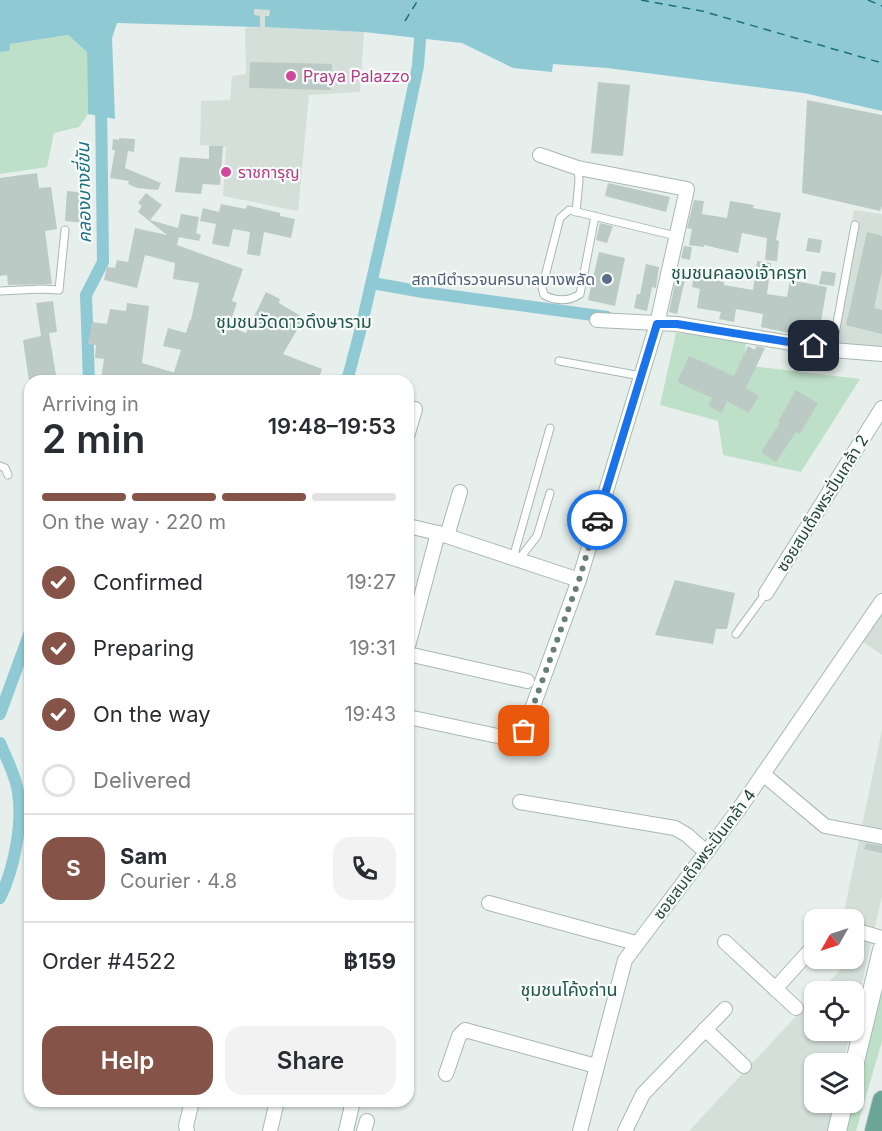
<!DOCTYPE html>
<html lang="en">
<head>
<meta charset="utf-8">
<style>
	:root { --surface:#fff; --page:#f2f2f3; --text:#2b2b33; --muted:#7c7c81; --line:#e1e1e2; --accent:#855347 }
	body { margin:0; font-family:Inter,"Noto Sans Thai",sans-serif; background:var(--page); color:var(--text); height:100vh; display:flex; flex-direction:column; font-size:22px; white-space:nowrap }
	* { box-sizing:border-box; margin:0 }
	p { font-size:20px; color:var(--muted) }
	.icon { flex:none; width:33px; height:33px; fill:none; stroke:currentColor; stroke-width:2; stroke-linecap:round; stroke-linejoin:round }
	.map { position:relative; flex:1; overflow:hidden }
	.panel { position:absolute; left:24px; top:375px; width:390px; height:732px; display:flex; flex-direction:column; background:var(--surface); border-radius:18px; box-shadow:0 2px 4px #0004 }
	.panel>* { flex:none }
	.needle { width:39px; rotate:231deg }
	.fabs { position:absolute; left:804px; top:909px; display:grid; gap:12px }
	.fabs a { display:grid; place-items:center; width:60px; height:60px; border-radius:12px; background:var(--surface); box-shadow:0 2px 4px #0004; font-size:30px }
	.pin { position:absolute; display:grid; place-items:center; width:51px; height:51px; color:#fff; margin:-26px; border-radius:12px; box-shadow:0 3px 9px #0006 }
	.courier { position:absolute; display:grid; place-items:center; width:60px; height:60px; margin:-30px; border:4px solid #1a73e8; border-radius:50%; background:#fff; color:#222; box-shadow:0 2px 8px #0007 }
	.summary em { font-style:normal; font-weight:600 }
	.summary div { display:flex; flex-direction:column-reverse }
	.summary { display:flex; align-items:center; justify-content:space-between; height:102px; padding:0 18px }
	h1 { font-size:39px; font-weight:600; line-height:45px }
	.bar { display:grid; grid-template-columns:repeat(4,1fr); gap:9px 6px; align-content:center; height:72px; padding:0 18px }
	.bar i { height:8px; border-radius:4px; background:var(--line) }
	.bar .selected { background:var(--accent) }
	.bar p { grid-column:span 4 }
	.line { display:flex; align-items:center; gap:15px; padding:0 18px; border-top:2px solid var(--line) }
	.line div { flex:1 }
	.round { display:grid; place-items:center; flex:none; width:63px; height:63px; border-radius:18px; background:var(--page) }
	ol { padding:0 18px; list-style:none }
	li { display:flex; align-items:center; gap:18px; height:66px }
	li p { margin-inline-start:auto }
	li .icon { padding:6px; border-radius:50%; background:var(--accent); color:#fff; stroke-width:4 }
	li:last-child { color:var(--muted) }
	li i { width:33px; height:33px; border:3px solid var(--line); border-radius:50% }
	.primary-button { display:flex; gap:12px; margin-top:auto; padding:12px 18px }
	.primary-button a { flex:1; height:69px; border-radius:18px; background:var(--accent); color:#fff; font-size:24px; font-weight:600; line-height:69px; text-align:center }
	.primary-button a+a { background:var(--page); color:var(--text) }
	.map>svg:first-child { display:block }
	.built { fill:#d4dfda }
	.green { fill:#bfe0c8 }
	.water { fill:#8ec9d4 }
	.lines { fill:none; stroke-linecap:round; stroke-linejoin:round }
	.canal { stroke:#8ec9d4; stroke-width:12 }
	.ferry { stroke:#1c6f80; stroke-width:1.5; stroke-dasharray:8 6; stroke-linecap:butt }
	.building { fill:#bbcac4 }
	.service-casing { stroke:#a8b8b2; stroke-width:9 }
	.minor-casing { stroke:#a8b8b2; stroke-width:16 }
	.secondary-casing { stroke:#a4bbb3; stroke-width:20 }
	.primary-casing { stroke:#c2cac8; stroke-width:20 }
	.service { stroke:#fff; stroke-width:7 }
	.minor { stroke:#fff; stroke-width:14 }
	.secondary { stroke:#fff; stroke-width:18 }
	.primary { stroke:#6aa596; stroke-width:18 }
	.done { stroke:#687f78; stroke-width:6; stroke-dasharray:0 10.8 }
	.route { stroke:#1a73e8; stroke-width:8 }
	.hotel-dot { fill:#d1479c; stroke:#f7fbf9; stroke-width:2 }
	.service-dot { fill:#5c6f8a; stroke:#f7fbf9; stroke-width:2 }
	.labels { text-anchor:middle; stroke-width:4.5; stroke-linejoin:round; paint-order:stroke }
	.hotel-label { font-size:16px; fill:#b23c85; stroke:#f7fbf9; text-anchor:start }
	.service-label { font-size:16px; fill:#4e5e75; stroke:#f7fbf9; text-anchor:end }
	.street-label { font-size:16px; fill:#24423a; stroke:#f7fbf9 }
	.water-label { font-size:18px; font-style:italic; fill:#1c6f80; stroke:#f7fbf9 }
	.neighbourhood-label { font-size:18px; fill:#1f5548; stroke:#f7fbf9 }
</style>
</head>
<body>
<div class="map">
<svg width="882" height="1131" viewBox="0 0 882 1131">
	<rect width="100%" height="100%" fill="#e6efeb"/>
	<g class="built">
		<path d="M254 9 270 10 265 27 364 32 360 92 309 95 298 211 223 196 226 147 200 145 201 101 230 100 232 76 246 74 245 28 260 27 254 15Z"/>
		<path d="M854 210 882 214V358L827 353Z"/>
		<path d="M882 611V655L863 642Z"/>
		<path d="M882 730V896L854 1018V992H820L850 959 854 958V920L845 919 844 912Z"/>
		<path d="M814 997V1030L851 1031 843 1063 814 1064V1102L834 1103 827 1131H689Z"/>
	</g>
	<g class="green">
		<path d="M68 35 87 52 88 114 79 127 54 133 47 167 0 174V52L9 51V44Z"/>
		<path d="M676 333 747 338 743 365 860 379 801 472 723 455 718 421 660 405Z"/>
		<path d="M882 976V1041L856 1131H844L851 1103 854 1102V1093Z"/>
	</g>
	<path class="water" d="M0 0H882V111L804 93 607 68 553 64 552 72 513 68 462 43 364 32 265 27V16H269L270 10 254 9V15L260 16V27L117 23 112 38 115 119 88 114 87 52 68 35 10 44 9 51 0 52Z"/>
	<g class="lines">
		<g class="canal">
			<path d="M372 283 423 292 607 317"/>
			<path d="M89 381 86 295 103 262 101 100"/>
			<path d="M347 381 361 328 388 210 418 66 423 0"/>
			<path d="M0 714 30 632"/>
			<path d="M0 743C6 758 16 776 18 792 23 824 14 869 0 898"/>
		</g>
		<g class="ferry">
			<path d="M641 0 702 11 882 63"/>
			<path d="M868 0 882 6"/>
			<path d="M405 21 418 0"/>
		</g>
	</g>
	<g class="building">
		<path d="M250 62 332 64 331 90 249 88Z"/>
		<path d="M598 82 630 85 623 156 591 153Z"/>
		<path d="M807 100 882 115V206L880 211 802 193Z"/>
		<path d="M119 138 135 139 134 152 128 151 125 168 161 183 158 190 137 188 128 184 129 181 110 178 115 150H112L113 139 119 140Z"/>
		<path d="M209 146H223L220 185 203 184 201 194 175 192 180 157 209 159Z"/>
		<path d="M37 173 39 188 51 187 57 229 45 231 52 284 8 285 7 275 0 276V178Z"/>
		<path d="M608 183 670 197 666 212 605 196Z"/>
		<path d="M67 191 89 193 86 223 65 221Z"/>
		<path d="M146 193 162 205 150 220 178 228 181 214 199 217 196 233 201 235 199 241 179 237 177 245 243 269 232 301 237 303 229 326 246 333 266 292 280 299 279 303 304 318 283 354 322 369 318 381 101 380 104 359 95 358 96 345 88 344 92 322 107 324 110 309 126 311 127 303 149 306 142 363 172 372H174L181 350 163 346 168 328 186 333 190 320H191L199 283 173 279 175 263 145 255 137 288 104 280 107 267 115 268 117 260 128 262 135 228 167 235 138 212 142 206 138 203Z"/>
		<path d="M694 200 704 201 702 214 727 218 730 201 754 205 753 208 781 213 776 240 779 241 777 261 765 260 767 238 742 233 738 253 704 245V247L689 245 692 229 687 228Z"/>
		<path d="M221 204 246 209 247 205 280 213V216L295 219 291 238 264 232 260 256 247 254 250 232 233 229 229 247 212 244 216 224 200 221 203 208 219 212Z"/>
		<path d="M600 223 613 226 607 243 596 240Z"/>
		<path d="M867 232 882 236V271L874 308 882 310V334L846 325Z"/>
		<path d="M808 238 822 240 820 253 806 251Z"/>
		<path d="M684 246 692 247 690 260 681 258Z"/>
		<path d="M599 252 625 258 615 306 588 300Z"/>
		<path d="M757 261 771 263 767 294 787 297 790 280 827 287 821 321 831 323 829 335 816 333 815 337 798 335 761 327 763 314 736 309 734 322 719 319 721 312 697 308 700 289 692 287 694 274 724 282V285L753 290Z"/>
		<path d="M646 264 659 267 656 288 652 287 647 311 634 308 637 294H640Z"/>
		<path d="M822 271 836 273 834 286 819 284Z"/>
		<path d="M676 278 685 280 677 314 669 312Z"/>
		<path d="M53 301 57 332 49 333 57 381H29L23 340 41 336 36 303Z"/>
		<path d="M748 346 755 350 756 346 765 348 746 388 759 396 749 413 727 401 722 413 708 406 712 398 677 382 689 356 734 376Z"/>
		<path d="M796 390 818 403 800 434 796 432 776 462 761 452 780 423 778 422Z"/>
		<path d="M675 580 735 593 727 629H716L713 644 655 635Z"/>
		<path d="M866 843 882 846V853L864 849Z"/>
	</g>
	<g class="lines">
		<defs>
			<g id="service">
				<path d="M576 212 579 181 578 168"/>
				<path d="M595 216 580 294C569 302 555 301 544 295L542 288 560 218 569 210 676 236"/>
				<path d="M0 291 41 289 59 290 65 230"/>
				<path d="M832 350 855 225"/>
				<path d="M559 361 641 376"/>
				<path d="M0 466 5 468 8 475"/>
				<path d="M513 558 550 428"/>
				<path d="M521 561 523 554 537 536 550 493"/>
				<path d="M736 634 766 593"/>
			</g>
			<g id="minor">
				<path d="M597 320 677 324 832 350 882 354"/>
				<path d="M408 433 415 409"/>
				<path d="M408 526 438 533 579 580"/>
				<path d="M447 536 460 492"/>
				<path d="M766 593 882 408"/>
				<path d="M408 646 438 533"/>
				<path d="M408 654 527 681"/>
				<path d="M408 717 512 739"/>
				<path d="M524 731 579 580 657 324 687 189 578 168 540 155"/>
				<path d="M763 774 825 826 882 837"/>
				<path d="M520 802 675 828 687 835 706 852"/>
				<path d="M489 903 636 943"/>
				<path d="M854 930 882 938"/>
				<path d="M725 942 796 1008"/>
				<path d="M775 989 814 946"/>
				<path d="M705 1029 744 1066"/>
				<path d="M446 1074 459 1036 465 1030 596 1066"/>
				<path d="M187 1131 186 1126 192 1101"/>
				<path d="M270 1131 277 1101"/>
				<path d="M346 1131 353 1101"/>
				<path d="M364 1131 367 1121"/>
				<path d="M580 1131 625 960 739 809 882 601"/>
				<path d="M625 1131 643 1094 725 1009"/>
			</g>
			<g id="secondary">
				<path d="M854 1066 882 950"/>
				<path d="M837 1131 844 1102"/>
			</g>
			<path id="primary" d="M874 1131 882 1100"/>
		</defs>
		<use href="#service" class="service-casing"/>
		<use href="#minor" class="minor-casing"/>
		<use href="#secondary" class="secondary-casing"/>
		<use href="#primary" class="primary-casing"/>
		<use href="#service" class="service"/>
		<use href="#minor" class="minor"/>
		<use href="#secondary" class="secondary"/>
		<use href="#primary" class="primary"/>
	</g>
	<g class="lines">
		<path class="done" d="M524 731 579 580 597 520"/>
		<path class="route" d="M597 520 657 324H677L814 346"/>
	</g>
	<g class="hotel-dot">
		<circle cx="291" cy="76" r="6"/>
		<circle cx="226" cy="172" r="6"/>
	</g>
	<circle class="service-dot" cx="607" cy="279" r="6"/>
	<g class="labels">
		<g class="hotel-label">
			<text x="303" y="82">Praya Palazzo</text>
			<text x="238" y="178">ราชการุญ</text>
		</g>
		<g class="service-label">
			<text x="595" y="285">สถานีตำรวจนครบาลบางพลัด</text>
		</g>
		<g class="street-label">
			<text transform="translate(822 503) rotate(-58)" y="6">ซอยสมเด็จพระปิ่นเกล้า 2</text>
			<text transform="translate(704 854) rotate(-53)" y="6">ซอยสมเด็จพระปิ่นเกล้า 4</text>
		</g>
		<g class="water-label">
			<text transform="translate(84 193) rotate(-91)" y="6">คลองบางยี่ขัน</text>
		</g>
		<g class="neighbourhood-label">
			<text x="739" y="279">ชุมชนคลองเจ้าครุฑ</text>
			<text x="294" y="328">ชุมชนวัดดาวดึงษาราม</text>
			<text x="569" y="996">ชุมชนโค้งถ่าน</text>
		</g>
	</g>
</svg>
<div class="fabs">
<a><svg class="needle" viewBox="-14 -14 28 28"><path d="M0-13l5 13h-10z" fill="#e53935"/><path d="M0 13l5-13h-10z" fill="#7c7c81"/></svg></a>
<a><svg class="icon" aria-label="locate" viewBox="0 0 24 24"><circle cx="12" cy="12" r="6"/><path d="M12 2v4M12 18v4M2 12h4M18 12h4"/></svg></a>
<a><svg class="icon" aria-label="layers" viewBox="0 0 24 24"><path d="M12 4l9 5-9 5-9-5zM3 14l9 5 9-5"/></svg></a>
</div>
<div class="pin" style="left:524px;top:731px;background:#ea580c"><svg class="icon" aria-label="bag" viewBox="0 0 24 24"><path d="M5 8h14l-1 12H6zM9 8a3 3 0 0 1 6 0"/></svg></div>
<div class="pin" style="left:814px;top:346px;background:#1f2937"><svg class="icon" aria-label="home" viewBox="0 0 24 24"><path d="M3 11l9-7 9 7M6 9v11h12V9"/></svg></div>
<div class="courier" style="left:597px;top:520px"><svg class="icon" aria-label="car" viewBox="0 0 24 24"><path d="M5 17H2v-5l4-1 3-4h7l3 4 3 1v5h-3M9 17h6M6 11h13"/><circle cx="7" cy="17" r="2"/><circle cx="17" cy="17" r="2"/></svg></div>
<section class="panel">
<div class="summary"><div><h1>2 min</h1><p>Arriving in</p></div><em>19:48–19:53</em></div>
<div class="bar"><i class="selected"></i><i class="selected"></i><i class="selected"></i><i></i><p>On the way · 220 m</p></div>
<ol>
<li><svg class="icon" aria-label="check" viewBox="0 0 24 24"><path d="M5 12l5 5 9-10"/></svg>Confirmed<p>19:27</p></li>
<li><svg class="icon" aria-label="check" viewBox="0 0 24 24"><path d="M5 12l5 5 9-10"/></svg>Preparing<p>19:31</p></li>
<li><svg class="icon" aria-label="check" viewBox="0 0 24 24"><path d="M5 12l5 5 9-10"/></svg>On the way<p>19:43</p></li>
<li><i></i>Delivered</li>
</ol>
<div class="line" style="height:108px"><b class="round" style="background:var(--accent);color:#fff">S</b><div><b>Sam</b><p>Courier · 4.8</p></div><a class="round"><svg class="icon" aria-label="phone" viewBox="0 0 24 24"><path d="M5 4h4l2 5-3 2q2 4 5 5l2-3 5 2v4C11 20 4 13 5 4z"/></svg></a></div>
<div class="line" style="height:78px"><div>Order #4522</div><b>฿159</b></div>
<div class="primary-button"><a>Help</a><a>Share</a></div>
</section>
</div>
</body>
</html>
